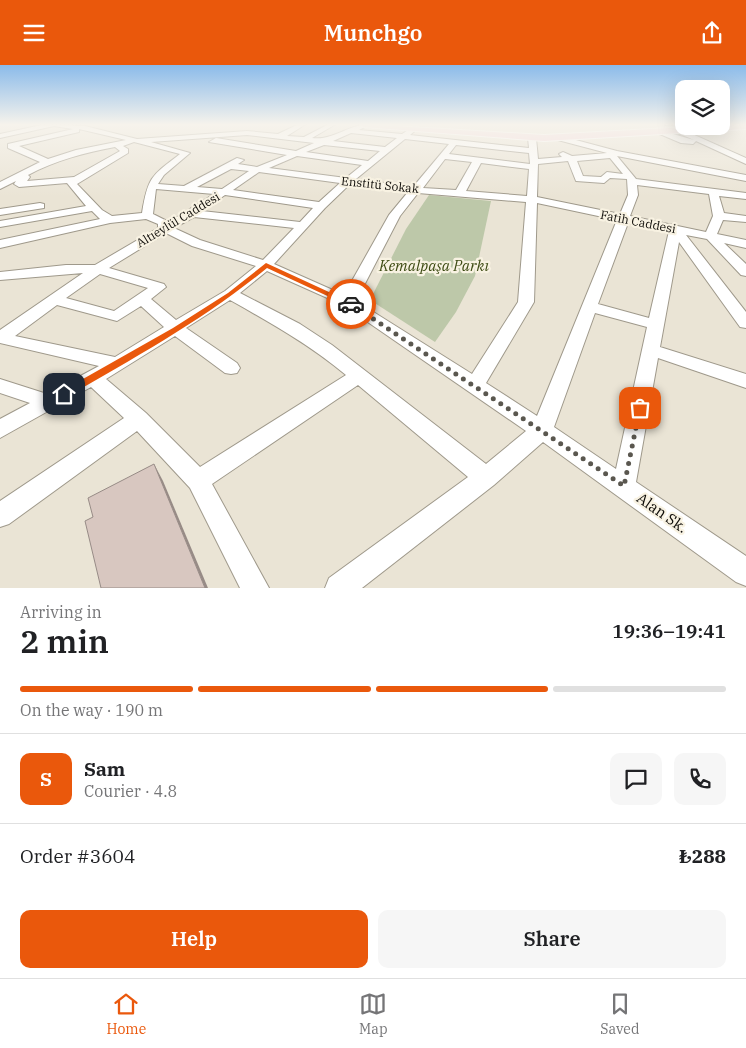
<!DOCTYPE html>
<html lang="en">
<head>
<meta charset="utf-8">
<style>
	:root { --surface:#fff; --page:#f6f6f6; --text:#202124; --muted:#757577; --line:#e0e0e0; --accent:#ea580c }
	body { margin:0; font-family:"IBM Plex Serif",serif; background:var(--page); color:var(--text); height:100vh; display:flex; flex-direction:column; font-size:19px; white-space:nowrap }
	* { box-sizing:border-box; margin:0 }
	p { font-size:16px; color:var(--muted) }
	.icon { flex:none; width:28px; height:28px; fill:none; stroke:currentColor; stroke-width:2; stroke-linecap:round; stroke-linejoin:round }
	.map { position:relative; height:523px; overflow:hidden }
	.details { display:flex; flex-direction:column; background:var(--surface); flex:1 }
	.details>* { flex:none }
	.fabs { position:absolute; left:675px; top:15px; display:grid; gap:10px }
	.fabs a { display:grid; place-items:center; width:55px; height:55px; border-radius:10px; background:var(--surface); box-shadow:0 5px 20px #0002; font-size:25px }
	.pin { position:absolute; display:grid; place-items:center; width:42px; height:42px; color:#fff; margin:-21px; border-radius:10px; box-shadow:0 2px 8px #0006 }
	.courier { position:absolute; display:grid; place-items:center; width:50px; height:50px; margin:-25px; border:4px solid #ea580c; border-radius:50%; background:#fff; color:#222; box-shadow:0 1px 6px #0007 }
	.head em { font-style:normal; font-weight:600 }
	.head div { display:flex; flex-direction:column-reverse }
	.head { display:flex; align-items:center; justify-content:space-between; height:85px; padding:0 20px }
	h1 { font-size:32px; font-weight:600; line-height:38px }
	.bar { display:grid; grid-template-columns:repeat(4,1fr); gap:8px 5px; align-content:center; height:60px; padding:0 20px }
	.bar i { height:6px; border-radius:4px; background:var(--line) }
	.bar .active { background:var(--accent) }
	.bar p { grid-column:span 4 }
	.line { display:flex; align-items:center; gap:12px; padding:0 20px; border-top:1px solid var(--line) }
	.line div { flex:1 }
	.round { display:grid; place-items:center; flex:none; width:52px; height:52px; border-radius:10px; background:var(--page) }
	.cta { display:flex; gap:10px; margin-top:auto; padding:10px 20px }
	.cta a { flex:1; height:58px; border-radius:10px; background:var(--accent); color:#fff; font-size:20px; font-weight:600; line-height:58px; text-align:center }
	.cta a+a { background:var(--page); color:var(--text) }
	header { display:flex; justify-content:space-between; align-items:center; height:65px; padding:0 20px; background:var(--accent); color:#fff; font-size:22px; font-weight:600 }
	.tab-bar { display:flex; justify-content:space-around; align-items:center; height:70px; border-top:1px solid var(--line); background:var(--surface); font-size:14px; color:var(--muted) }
	.tab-bar a { display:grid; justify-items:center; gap:2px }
	.tab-bar .active { color:var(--accent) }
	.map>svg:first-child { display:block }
	.green { fill:#bdc8a9 }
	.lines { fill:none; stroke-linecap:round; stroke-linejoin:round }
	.stream { stroke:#758da9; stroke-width:2 }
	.minor-casing { stroke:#9f998b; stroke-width:2 }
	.major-casing { stroke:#fff; stroke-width:2 }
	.minor { fill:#fff; fill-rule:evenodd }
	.major { fill:#f6d4dc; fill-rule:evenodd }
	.shaded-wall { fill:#978b86 }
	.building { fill:#d8c7c0; stroke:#978b86 }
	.route { fill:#ea580c }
	.done { stroke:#5a574f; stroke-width:5; stroke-dasharray:0 9 }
	.labels { text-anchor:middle; stroke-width:4.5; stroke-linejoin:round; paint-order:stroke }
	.far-street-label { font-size:12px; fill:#0d0b07; stroke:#f8f2e2 }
	.park-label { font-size:15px; font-style:italic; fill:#3d4b13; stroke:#f8f2e2 }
	.street-label { font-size:15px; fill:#0d0b07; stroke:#f8f2e2 }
</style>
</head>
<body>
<header><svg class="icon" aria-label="menu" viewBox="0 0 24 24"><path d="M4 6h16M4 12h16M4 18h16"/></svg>Munchgo<svg class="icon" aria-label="share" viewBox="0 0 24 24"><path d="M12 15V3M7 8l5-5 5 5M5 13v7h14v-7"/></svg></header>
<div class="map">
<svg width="746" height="523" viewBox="0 0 746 523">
	<rect width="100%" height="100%" fill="#eae4d5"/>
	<path class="green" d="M429 130 491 136 475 211 456 247 435 277 370 235 406 164Z"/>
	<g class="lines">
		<path class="stream" d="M665 60 684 59"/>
		<defs>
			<g id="minor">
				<path d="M46 59 85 61 137 74 247 66 278 69 299 59H306L287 71 304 72 329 59H336L312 73C333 76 349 59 370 59L359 65 402 69 413 62 417 64 410 70 529 83 528 73 532 71 536 73 538 94 562 92 559 89 563 87 572 91 607 88 554 74V70H557L617 86 746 110V116L617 91 636 114 746 128V134L719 131 724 148 746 151V157L723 155 717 169 746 175V183L724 178 746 199V211L741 210 707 174 686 170 746 247V263L740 262 679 177 660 282 746 309V323L658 293 636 417 746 491V521L736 517 543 377 494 420 362 523H325L329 513 468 412 358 320 212 419 269 523H240L190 423 137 366 9 459 0 462V436L124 353 91 322 0 373V354L30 338 0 328V314L47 329 99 301 0 278V265L83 208 0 215V207L66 200H95L158 163V159L146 154 110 158 0 183V175L100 154 92 146 0 162V156L86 141 67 118 19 122 14 119 16 116 0 124V117L40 97 8 83V79L73 64 54 61 0 73V69ZM79 64 126 75 76 85 48 94 19 81 79 67ZM351 68 397 73 385 82 333 76ZM247 70 314 78 296 86 216 73 209 77 287 90 257 102 238 99 244 95 237 93 184 121 158 119 164 110 190 88 151 77ZM405 74 449 79 413 122 356 114ZM134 77 180 89C151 111 148 112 142 148L112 151 102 145 77 119 128 88V84L123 81ZM324 80 380 86 368 96 306 87ZM456 80 529 88 530 99 449 89ZM115 82 120 86 74 112 27 116 30 112 28 110C56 95 84 88 115 82ZM297 91 362 100 346 113 269 103ZM610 93 623 109 607 107 601 112 583 111 577 96ZM445 94 472 97 456 125 423 123ZM568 96 576 116 604 118 610 113 627 114 628 130 620 149 537 132 538 99ZM481 98 529 104 527 131 466 126ZM231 104 249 106 222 124 197 122ZM259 107 340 118 319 137 233 125ZM350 119 408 127 389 150 344 230 274 199 325 143ZM637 120 709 129 713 151 706 167 630 151 638 130ZM156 124 214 129 169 157 153 149ZM418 128 526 137 518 237 472 309 356 236 400 151ZM225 130 313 143 300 157 202 146ZM537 138 617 155 537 351 486 318 534 237ZM194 152 294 163 263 195 200 175 174 163ZM628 158 669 166 649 253 598 239ZM166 168 192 181 256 201 225 226 176 255 151 234 166 222 164 219 109 203ZM267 206 343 240 526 366 486 399 332 280 300 259 240 228ZM100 209 148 223 114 246 66 233ZM230 235C271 258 310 280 346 310L200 402 146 348 106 314 175 271 225 308 231 309 237 308 240 303 237 298 186 263ZM57 240 117 256 141 241 164 262 115 292 15 271ZM595 248 647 262 616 404 554 362Z"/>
				<path d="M681 64 746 93V99L696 76 693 79 681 78 655 67 659 65 694 75 678 68Z"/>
				<path d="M40 138 44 139V143L0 150V144Z"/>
			</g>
			<path id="major" d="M360 59 544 70 741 59H746V64L544 76 364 62Z"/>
		</defs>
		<use href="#minor" class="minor-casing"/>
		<use href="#major" class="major-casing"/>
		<use href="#minor" class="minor"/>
		<use href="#major" class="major"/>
	</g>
	<path class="shaded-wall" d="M154 399 163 416 208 523H205Z"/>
	<path class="building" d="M154 399 205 523H101L85 456 93 452 88 433Z"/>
	<linearGradient id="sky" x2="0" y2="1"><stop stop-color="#8bbbea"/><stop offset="0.45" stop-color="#f6f3ec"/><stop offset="1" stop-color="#f6f3ec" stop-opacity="0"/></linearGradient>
	<rect width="746" height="132" fill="url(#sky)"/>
	<path class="route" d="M266 198 355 239 349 241 267 203C205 254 136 292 67 332H60V327L173 263 228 228Z"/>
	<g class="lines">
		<path class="done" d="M351 239 624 421 640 343"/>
	</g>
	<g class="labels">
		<g class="far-street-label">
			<text transform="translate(380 120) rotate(6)" y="4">Enstitü Sokak</text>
			<text transform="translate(178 155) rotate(-31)" y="4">Altıeylül Caddesi</text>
			<text transform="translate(638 157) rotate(11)" y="4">Fatih Caddesi</text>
		</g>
		<g class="park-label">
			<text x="434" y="206">Kemalpaşa Parkı</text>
		</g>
		<g class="street-label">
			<text transform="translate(662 448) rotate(35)" y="5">Alan Sk.</text>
		</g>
	</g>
</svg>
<div class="fabs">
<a><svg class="icon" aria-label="layers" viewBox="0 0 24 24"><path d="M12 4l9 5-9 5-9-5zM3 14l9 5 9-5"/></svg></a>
</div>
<div class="pin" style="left:640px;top:343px;background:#ea580c"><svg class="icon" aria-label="bag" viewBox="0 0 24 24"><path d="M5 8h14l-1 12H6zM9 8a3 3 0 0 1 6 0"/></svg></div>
<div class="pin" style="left:64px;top:329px;background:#1f2937"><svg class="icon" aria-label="home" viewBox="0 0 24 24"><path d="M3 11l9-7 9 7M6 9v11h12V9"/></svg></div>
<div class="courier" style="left:351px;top:239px"><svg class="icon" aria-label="car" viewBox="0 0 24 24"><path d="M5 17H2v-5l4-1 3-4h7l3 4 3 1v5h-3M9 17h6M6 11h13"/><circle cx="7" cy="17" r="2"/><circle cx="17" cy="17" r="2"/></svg></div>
</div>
<section class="details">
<div class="head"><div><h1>2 min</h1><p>Arriving in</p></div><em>19:36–19:41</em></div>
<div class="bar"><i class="active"></i><i class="active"></i><i class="active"></i><i></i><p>On the way · 190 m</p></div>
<div class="line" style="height:90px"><b class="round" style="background:var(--accent);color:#fff">S</b><div><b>Sam</b><p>Courier · 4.8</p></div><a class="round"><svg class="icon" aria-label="chat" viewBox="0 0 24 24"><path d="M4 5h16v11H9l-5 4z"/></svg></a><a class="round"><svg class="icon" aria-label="phone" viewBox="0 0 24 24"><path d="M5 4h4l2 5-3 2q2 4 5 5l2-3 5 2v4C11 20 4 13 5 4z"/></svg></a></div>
<div class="line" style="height:65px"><div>Order #3604</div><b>₺288</b></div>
<div class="cta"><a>Help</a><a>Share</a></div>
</section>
<nav class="tab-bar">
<a class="active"><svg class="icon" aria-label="home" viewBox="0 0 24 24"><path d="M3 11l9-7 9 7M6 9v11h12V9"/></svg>Home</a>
<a><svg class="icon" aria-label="map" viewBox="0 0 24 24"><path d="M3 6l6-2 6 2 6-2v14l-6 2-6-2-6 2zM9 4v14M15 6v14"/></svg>Map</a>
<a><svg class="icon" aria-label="saved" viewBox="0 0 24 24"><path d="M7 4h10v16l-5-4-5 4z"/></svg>Saved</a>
</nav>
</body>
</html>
